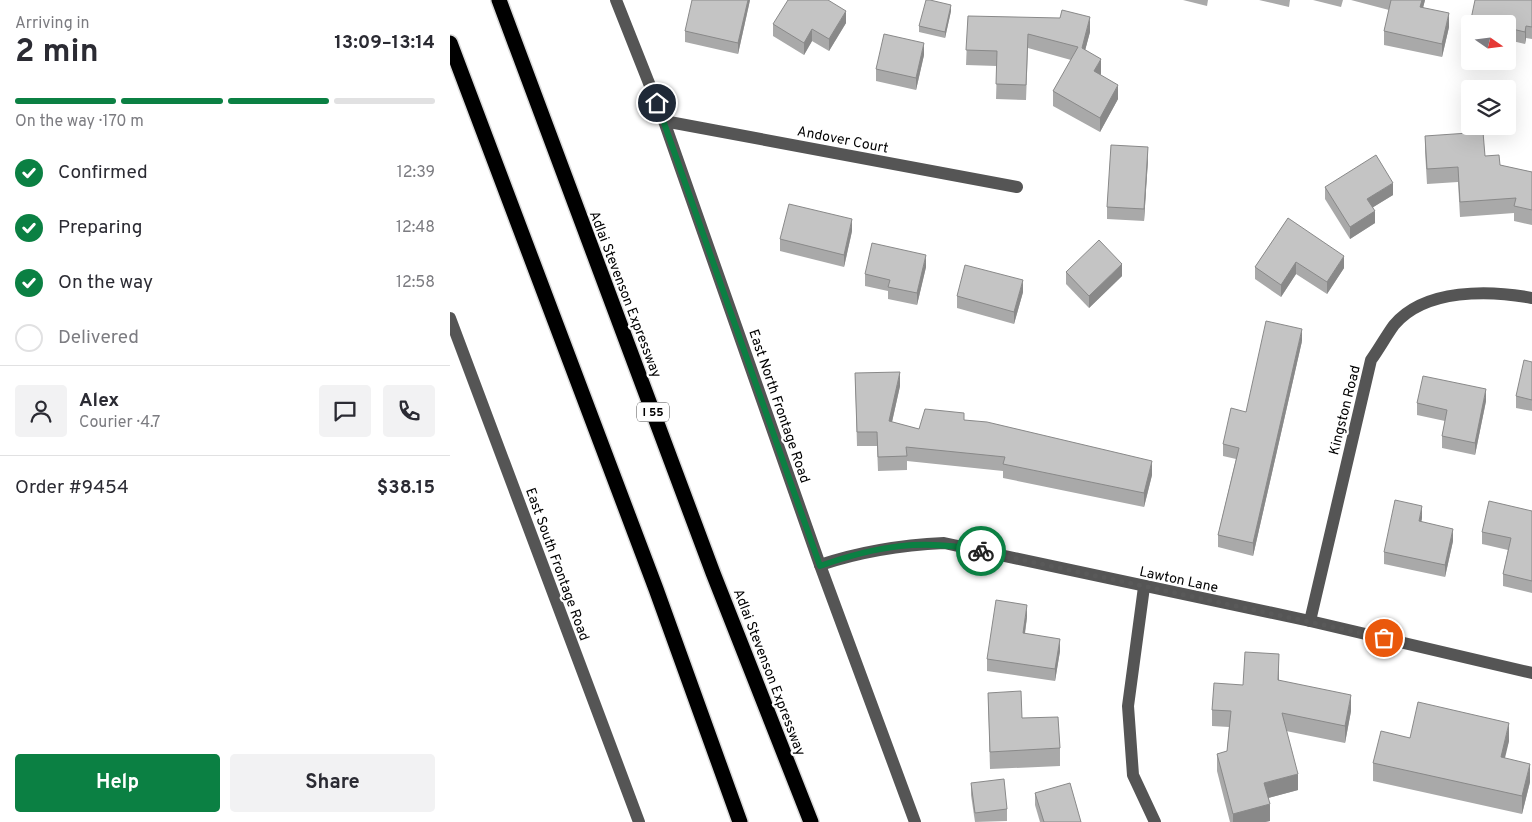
<!DOCTYPE html>
<html lang="en">
<head>
<meta charset="utf-8">
<style>
	:root { --surface:#fff; --page:#f2f2f3; --text:#2b2b33; --muted:#7c7c81; --line:#e1e1e2; --accent:#0b8043 }
	body { margin:0; font-family:Overpass,sans-serif; background:var(--page); color:var(--text); height:100vh; display:flex; flex-direction:column; font-size:19px; white-space:nowrap }
	* { box-sizing:border-box; margin:0 }
	p { font-size:16px; color:var(--muted) }
	.icon { flex:none; width:28px; height:28px; fill:none; stroke:currentColor; stroke-width:2; stroke-linecap:round; stroke-linejoin:round }
	.map { position:relative; flex:1; overflow:hidden }
	.panel { display:flex; flex-direction:column; background:var(--surface); width:450px }
	.panel>* { flex:none }
	.needle { width:32px; rotate:104deg }
	.fabs { position:absolute; left:1011px; top:15px; display:grid; gap:10px }
	.fabs a { display:grid; place-items:center; width:55px; height:55px; border-radius:5px; background:var(--surface); box-shadow:0 5px 20px #0002; font-size:25px }
	.pin { position:absolute; display:grid; place-items:center; width:42px; height:42px; color:#fff; margin:-21px; border:2px solid #fff; border-radius:50%; box-shadow:0 1px 5px #0007 }
	.courier { position:absolute; display:grid; place-items:center; width:50px; height:50px; margin:-25px; border:4px solid #0b8043; border-radius:50%; background:#fff; color:#222; box-shadow:0 1px 6px #0007 }
	.headline em { font-style:normal; font-weight:700 }
	.headline div { display:flex; flex-direction:column-reverse }
	.headline { display:flex; align-items:center; justify-content:space-between; height:85px; padding:0 15px }
	h1 { font-size:32px; font-weight:700; line-height:38px }
	.bar { display:grid; grid-template-columns:repeat(4,1fr); gap:8px 5px; align-content:center; height:60px; padding:0 15px }
	.bar i { height:6px; border-radius:4px; background:var(--line) }
	.bar .active { background:var(--accent) }
	.bar p { grid-column:span 4 }
	.line { display:flex; align-items:center; gap:12px; padding:0 15px; border-top:1px solid var(--line) }
	.line div { flex:1 }
	.round { display:grid; place-items:center; flex:none; width:52px; height:52px; border-radius:5px; background:var(--page) }
	ol { padding:0 15px; list-style:none }
	li { display:flex; align-items:center; gap:15px; height:55px }
	li p { margin-inline-start:auto }
	li .icon { padding:5px; border-radius:50%; background:var(--accent); color:#fff; stroke-width:4 }
	li:last-child { color:var(--muted) }
	li i { width:28px; height:28px; border:2px solid var(--line); border-radius:50% }
	.cta { display:flex; gap:10px; margin-top:auto; padding:10px 15px }
	.cta a { flex:1; height:58px; border-radius:5px; background:var(--accent); color:#fff; font-size:20px; font-weight:700; line-height:58px; text-align:center }
	.cta a+a { background:var(--page); color:var(--text) }
	main { display:flex; flex:1; min-height:0 }
	.map>svg:first-child { display:block }
	.lines { fill:none; stroke-linecap:round; stroke-linejoin:round }
	.highway-casing { stroke:#dbdbdb; stroke-width:18 }
	.minor { stroke:#555; stroke-width:12 }
	.highway { stroke:#000; stroke-width:15 }
	.wall { fill:#a9a9a9 }
	.shaded-wall { fill:#898989 }
	.building { fill:#c4c4c4; stroke:#898989 }
	.done { stroke:#595959; stroke-width:5; stroke-dasharray:0 9 }
	.route { stroke:#0b8043; stroke-width:6 }
	.labels { text-anchor:middle; stroke-width:4.5; stroke-linejoin:round; paint-order:stroke }
	.shield { fill:#fff; stroke:#4c4c4c; stroke-width:1 }
	.shield-label { font-size:12px; font-weight:bold; fill:#000 }
	.street-label { font-size:14px; fill:#000; stroke:#fff }
</style>
</head>
<body>
<main>
<section class="panel">
<div class="headline"><div><h1>2 min</h1><p>Arriving in</p></div><em>13:09–13:14</em></div>
<div class="bar"><i class="active"></i><i class="active"></i><i class="active"></i><i></i><p>On the way · 170 m</p></div>
<ol>
<li><svg class="icon" aria-label="check" viewBox="0 0 24 24"><path d="M5 12l5 5 9-10"/></svg>Confirmed<p>12:39</p></li>
<li><svg class="icon" aria-label="check" viewBox="0 0 24 24"><path d="M5 12l5 5 9-10"/></svg>Preparing<p>12:48</p></li>
<li><svg class="icon" aria-label="check" viewBox="0 0 24 24"><path d="M5 12l5 5 9-10"/></svg>On the way<p>12:58</p></li>
<li><i></i>Delivered</li>
</ol>
<div class="line" style="height:90px"><a class="round"><svg class="icon" aria-label="person" viewBox="0 0 24 24"><circle cx="12" cy="8" r="4"/><path d="M4 21q1-7 8-7t8 7"/></svg></a><div><b>Alex</b><p>Courier · 4.7</p></div><a class="round"><svg class="icon" aria-label="chat" viewBox="0 0 24 24"><path d="M4 5h16v11H9l-5 4z"/></svg></a><a class="round"><svg class="icon" aria-label="phone" viewBox="0 0 24 24"><path d="M5 4h4l2 5-3 2q2 4 5 5l2-3 5 2v4C11 20 4 13 5 4z"/></svg></a></div>
<div class="line" style="height:65px"><div>Order #9454</div><b>$38.15</b></div>
<div class="cta"><a>Help</a><a>Share</a></div>
</section>
<div class="map">
<svg width="1082" height="822" viewBox="0 0 1082 822">
	<rect width="100%" height="100%" fill="#fff"/>
	<g class="lines">
		<defs>
			<g id="highway">
				<path d="M49 0 263 573 361 822"/>
				<path d="M0 43 206 589 290 822"/>
			</g>
		</defs>
		<use href="#highway" class="highway-casing"/>
		<g class="minor">
			<path d="M166 0 214 121 370 565 465 822"/>
			<path d="M214 121 567 187"/>
			<path d="M0 318 189 822"/>
			<path d="M370 565C412 551 451 545 494 543L860 621 1082 673"/>
			<path d="M694 587 678 706 683 775 705 822"/>
			<path d="M860 621 921 360C929 349 936 336 944 325 975 288 1040 290 1082 298"/>
		</g>
		<use href="#highway" class="highway"/>
	</g>
	<g class="wall">
		<path d="M300 0 288 54 235 42V31Z"/>
		<path d="M733 0H758L757 6Z"/>
		<path d="M809 0H840L839 7Z"/>
		<path d="M863 0H893L891 7Z"/>
		<path d="M901 0H975L973 7 999 27 992 57 934 45V31L939 10Z"/>
		<path d="M1082 0V39L1076 38 1075 44 1058 40V24H1021V19Z"/>
		<path d="M501 11 495 38 469 32V26Z"/>
		<path d="M518 16 640 32 635 50 651 74V75L668 99 650 132 603 106V91L621 60 578 48 576 100 546 99 547 66 516 65Z"/>
		<path d="M396 23 379 51 362 41 354 55 323 36V24Z"/>
		<path d="M474 55 466 90 426 81V69Z"/>
		<path d="M975 136 1035 156 1050 165 1082 172V225L1064 221V213L1010 217 1008 182 977 184 975 151Z"/>
		<path d="M698 159 694 221 657 219V207Z"/>
		<path d="M875 187 943 195 923 207 925 223 900 239 875 199Z"/>
		<path d="M838 218 894 268 877 294 846 274 831 297 805 279V267Z"/>
		<path d="M402 231 394 267 330 251V239Z"/>
		<path d="M476 267 467 305 438 299V291L415 286V274Z"/>
		<path d="M616 272 672 276 639 308 616 284Z"/>
		<path d="M573 292 564 324 507 308V296Z"/>
		<path d="M852 341 803 556 768 547V535L786 459 773 456V444L796 412Z"/>
		<path d="M1082 362V411L1066 408V396Z"/>
		<path d="M405 373 450 386 442 422 469 429 514 420 702 475 694 507 553 478V471L457 461V470L428 471 427 446H407Z"/>
		<path d="M1036 401 1025 455 992 448V436L995 421 967 415V403Z"/>
		<path d="M1082 511V593L1053 586V574L1058 550 1032 544V532Z"/>
		<path d="M972 518 971 522 1003 541 995 577 934 564V552Z"/>
		<path d="M577 617 575 634 610 651 605 681 537 671V659Z"/>
		<path d="M829 671V680L901 711 895 743 836 731 848 790 818 798 820 821 815 822H780L767 771V754L777 751 779 727 762 726V710L793 685Z"/>
		<path d="M538 693 610 748V766L540 769Z"/>
		<path d="M960 738 1059 741 1054 758 1080 782 1072 814 923 781V763Z"/>
		<path d="M521 783 557 809V821L525 822 521 795Z"/>
		<path d="M585 793 631 822H590L585 805Z"/>
	</g>
	<g class="shaded-wall">
		<path d="M298 0H300L288 54V43Z"/>
		<path d="M972 0H975L970 20V7Z"/>
		<path d="M501 5V11L495 38V32Z"/>
		<path d="M396 11V23L379 51V39Z"/>
		<path d="M999 13V27L992 57V44Z"/>
		<path d="M640 17V32L632 62V48Z"/>
		<path d="M1076 26V38L1075 44V32Z"/>
		<path d="M362 29V41L354 55V43Z"/>
		<path d="M474 43V55L466 90V78Z"/>
		<path d="M651 59V74L644 86V71Z"/>
		<path d="M668 85V99L650 132V118Z"/>
		<path d="M698 147V159L694 221V209Z"/>
		<path d="M943 183V195L917 211V199Z"/>
		<path d="M925 211V223L900 239V227Z"/>
		<path d="M402 219V231L394 267V255Z"/>
		<path d="M476 255V267L467 305V293Z"/>
		<path d="M894 256V268L877 294V282Z"/>
		<path d="M846 262V274L831 297V285Z"/>
		<path d="M672 264V276L639 308V296Z"/>
		<path d="M573 280V292L564 324V312Z"/>
		<path d="M852 329V341L803 556V543Z"/>
		<path d="M450 372V386L439 435V421Z"/>
		<path d="M1036 389V401L1025 455V443Z"/>
		<path d="M702 461V475L694 507V493Z"/>
		<path d="M972 506V518L969 533V521Z"/>
		<path d="M1003 529V541L995 577V565Z"/>
		<path d="M577 605V617L573 645V633Z"/>
		<path d="M610 639V651L605 681V669Z"/>
		<path d="M829 654V671L828 697V680Z"/>
		<path d="M901 695V711L895 743V726Z"/>
		<path d="M1059 723V741L1051 775V757Z"/>
		<path d="M1080 764V782L1072 814V796Z"/>
		<path d="M848 774V790L814 799V783Z"/>
		<path d="M820 804V821L815 822H783V814Z"/>
	</g>
	<g class="building">
		<path d="M242 0H298L288 43 235 31Z"/>
		<path d="M338 0H378L396 11 379 39 362 29 354 43 323 24Z"/>
		<path d="M476 0H480L501 5 495 32 469 26Z"/>
		<path d="M941 0H972L970 7 999 13 992 44 934 31Z"/>
		<path d="M1025 0H1082V27L1076 26 1075 32 1058 28V24H1040L1021 19Z"/>
		<path d="M612 10 640 17 632 48 651 59 644 71 668 85 650 118 603 91 628 47 578 34 576 85 546 84 547 51 516 50 518 16 610 18Z"/>
		<path d="M434 34 474 43 466 78 426 69Z"/>
		<path d="M1033 132 1035 156 1049 155 1050 165 1082 172V210L1064 206 1066 198 1010 202 1008 167 977 169 975 136Z"/>
		<path d="M661 145 698 147 694 209 657 207Z"/>
		<path d="M926 155 943 183 917 199 925 211 900 227 875 187Z"/>
		<path d="M339 204 402 219 394 255 330 239Z"/>
		<path d="M838 218 894 256 877 282 846 262 831 285 805 267Z"/>
		<path d="M649 240 672 264 639 296 616 272Z"/>
		<path d="M422 243 476 255 467 293 438 287 440 280 415 274Z"/>
		<path d="M515 265 573 280 564 312 507 296Z"/>
		<path d="M816 321 852 329 803 543 768 535 789 448 773 444 781 408 796 412Z"/>
		<path d="M1074 360 1082 362V400L1066 396Z"/>
		<path d="M450 372 439 421 469 429 475 409 514 413V420L537 422 702 461 694 493 553 464 555 457 456 447 457 456 428 457 427 432H407L405 373Z"/>
		<path d="M973 376 1036 389 1025 443 992 436 997 410 967 403Z"/>
		<path d="M945 500 972 506 969 521 1003 529 995 565 934 552Z"/>
		<path d="M1039 501 1082 511V581L1053 574 1061 538 1032 532Z"/>
		<path d="M546 600 577 605 573 633 610 639 605 669 537 659Z"/>
		<path d="M795 652 829 654 828 680 901 695 895 726 832 713 848 774 814 783 820 804 783 814 767 754 777 751 781 711 762 710 764 683 793 685Z"/>
		<path d="M571 691 572 718 608 717 610 748 540 752 538 693Z"/>
		<path d="M968 702 1059 723 1051 757 1080 764 1072 796 923 763 931 731 960 738Z"/>
		<path d="M554 779 557 809 525 813 521 783Z"/>
		<path d="M620 783 631 822H594L585 793Z"/>
	</g>
	<g class="lines">
		<path class="done" d="M531 551 934 638"/>
		<path class="route" d="M207 103 370 566C426 546 473 538 531 551"/>
	</g>
	<g class="labels">
		<rect class="shield" x="187" y="402.5" width="32" height="19" rx="4"/>
		<g class="shield-label">
			<text x="203" y="416">I 55</text>
		</g>
		<g class="street-label">
			<text transform="translate(393 139) rotate(11)" y="5">Andover Court</text>
			<text transform="translate(176 294) rotate(69)" y="5">Adlai Stevenson Expressway</text>
			<text transform="translate(330 406) rotate(71)" y="5">East North Frontage Road</text>
			<text transform="translate(894 410) rotate(-76)" y="5">Kingston Road</text>
			<text transform="translate(108 564) rotate(70)" y="5">East South Frontage Road</text>
			<text transform="translate(729 579) rotate(12)" y="5">Lawton Lane</text>
			<text transform="translate(320 672) rotate(69)" y="5">Adlai Stevenson Expressway</text>
		</g>
	</g>
</svg>
<div class="fabs">
<a><svg class="needle" viewBox="-14 -14 28 28"><path d="M0-13l5 13h-10z" fill="#e53935"/><path d="M0 13l5-13h-10z" fill="#7c7c81"/></svg></a>
<a><svg class="icon" aria-label="layers" viewBox="0 0 24 24"><path d="M12 4l9 5-9 5-9-5zM3 14l9 5 9-5"/></svg></a>
</div>
<div class="pin" style="left:934px;top:638px;background:#ea580c"><svg class="icon" aria-label="bag" viewBox="0 0 24 24"><path d="M5 8h14l-1 12H6zM9 8a3 3 0 0 1 6 0"/></svg></div>
<div class="pin" style="left:207px;top:103px;background:#1f2937"><svg class="icon" aria-label="home" viewBox="0 0 24 24"><path d="M3 11l9-7 9 7M6 9v11h12V9"/></svg></div>
<div class="courier" style="left:531px;top:551px"><svg class="icon" aria-label="bike" viewBox="0 0 24 24"><circle cx="6" cy="16" r="4"/><circle cx="18" cy="16" r="4"/><path d="M6 16l4-8h5l3 8M10 8l3 8H6M13 5h3"/></svg></div>
</div>
</main>
</body>
</html>
